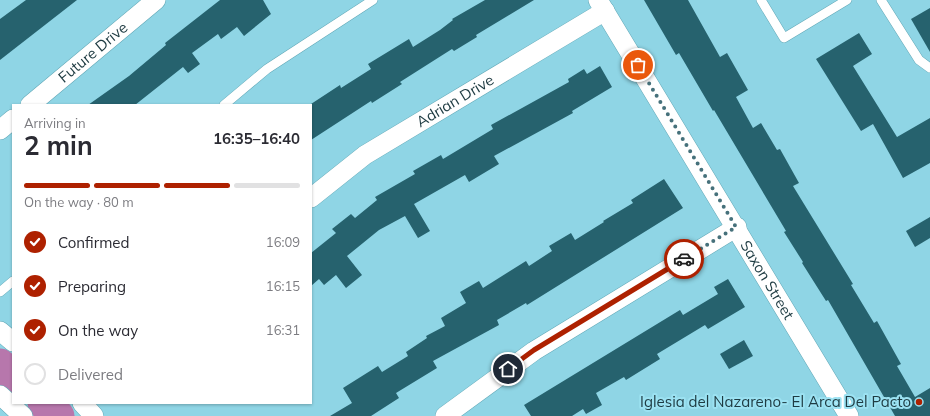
<!DOCTYPE html>
<html lang="en">
<head>
<meta charset="utf-8">
<style>
	:root { --surface:#fff; --page:#f2f2f3; --text:#2b2b33; --muted:#7c7c81; --line:#e1e1e2; --accent:#ae2100 }
	body { margin:0; font-family:Mulish,sans-serif; background:var(--page); color:var(--text); height:100vh; display:flex; flex-direction:column; font-size:15px; white-space:nowrap }
	* { box-sizing:border-box; margin:0 }
	p { font-size:13px; color:var(--muted) }
	.icon { flex:none; width:22px; height:22px; fill:none; stroke:currentColor; stroke-width:2; stroke-linecap:round; stroke-linejoin:round }
	.map { position:relative; flex:1; overflow:hidden }
	.panel { position:absolute; left:12px; top:104px; width:300px; height:300px; display:flex; flex-direction:column; background:var(--surface); border-radius:0px; box-shadow:0 1px 3px #0004 }
	.panel>* { flex:none }
	.pin { position:absolute; display:grid; place-items:center; width:34px; height:34px; color:#fff; margin:-17px; border:2px solid #fff; border-radius:50%; box-shadow:0 1px 4px #0007 }
	.courier { position:absolute; display:grid; place-items:center; width:40px; height:40px; margin:-20px; border:3px solid #ae2100; border-radius:50%; background:#fff; color:#222; box-shadow:0 1px 5px #0007 }
	.headline em { font-style:normal; font-weight:700 }
	.headline div { display:flex; flex-direction:column-reverse }
	.headline { display:flex; align-items:center; justify-content:space-between; height:68px; padding:0 12px }
	h1 { font-size:26px; font-weight:700; line-height:30px }
	.bar { display:grid; grid-template-columns:repeat(4,1fr); gap:6px 4px; align-content:center; height:48px; padding:0 12px }
	.bar i { height:5px; border-radius:3px; background:var(--line) }
	.bar .selected { background:var(--accent) }
	.bar p { grid-column:span 4 }
	ol { padding:0 12px; list-style:none }
	li { display:flex; align-items:center; gap:12px; height:44px }
	li p { margin-inline-start:auto }
	li .icon { padding:4px; border-radius:50%; background:var(--accent); color:#fff; stroke-width:4 }
	li:last-child { color:var(--muted) }
	li i { width:22px; height:22px; border:2px solid var(--line); border-radius:50% }
	.map>svg:first-child { display:block }
	.lines { fill:none; stroke-linecap:round; stroke-linejoin:round }
	.river { stroke:#b777ac; stroke-width:33 }
	.building { fill:#26626e }
	.lane-casing { stroke:#62a8b7; stroke-width:10 }
	.street-casing { stroke:#62a8b7; stroke-width:20 }
	.lane { stroke:#fff; stroke-width:9 }
	.street { stroke:#fff; stroke-width:19 }
	.done { stroke:#46717b; stroke-width:4; stroke-dasharray:0 7.2 }
	.route { stroke:#ae2100; stroke-width:5 }
	.poi-dot { fill:#ae2100; stroke:#9ce2f2; stroke-width:1.5 }
	.labels { text-anchor:middle; stroke-width:4; stroke-linejoin:round; paint-order:stroke }
	.street-label { font-size:15px; fill:#1e3b42; stroke:#9ce2f2 }
	.poi-label { font-size:15px; fill:#1e3b42; stroke:#9ce2f2; text-anchor:end }
</style>
</head>
<body>
<div class="map">
<svg width="930" height="416" viewBox="0 0 930 416">
	<rect width="100%" height="100%" fill="#8fd5e5"/>
	<g class="lines">
		<g class="river">
			<path d="M0 365 13 376"/>
			<path d="M44 403 58 416"/>
		</g>
	</g>
	<g class="building">
		<path d="M26 0H77L0 60V19Z"/>
		<path d="M220 0H263L271 14 244 36 237 27 221 39 218 34 192 53 200 64 188 73 183 67 135 105H88L129 76 166 45 165 43Z"/>
		<path d="M485 0H534L476 35 477 37 454 51 452 49 400 82 402 84 372 103 371 101 311 140V104L340 85 341 88 371 69 368 64 409 39 413 47 440 30 453 20 452 19Z"/>
		<path d="M644 0H688L720 57 727 53 748 90 736 97 753 128 761 123 777 150 780 149 799 183 793 186 853 284 851 285 874 323 877 321 901 364 897 366 915 397 930 388V416H895L828 300 826 301 802 263 803 262 784 232 786 231 714 110 713 111 679 53 676 55Z"/>
		<path d="M930 8V52L911 19Z"/>
		<path d="M859 33 872 54 853 66 897 137 930 118V163L903 178 873 124 861 131 816 59Z"/>
		<path d="M600 66 612 87 572 111 573 113 494 156 499 164 469 182 465 175 414 204 430 231 418 238 405 216 379 230 347 256 362 275 346 288 336 275 324 285 319 279 311 286V253L336 233 332 229 351 214 355 218 377 200 375 197 415 174 413 171 441 155 443 159 493 129 491 125 569 82 568 79 584 69 587 74Z"/>
		<path d="M664 179 683 208 527 305 526 303 497 320 499 325 433 361 437 368 396 393 399 398 371 416H330L352 403 343 388 378 366 382 372 408 356 406 352 427 338 426 336 445 326 441 318 466 303 460 292 479 281 483 288 526 261 529 266 552 251 549 246 571 233 575 240 604 222 603 221 633 203 631 200Z"/>
		<path d="M930 217V238L915 247 906 231Z"/>
		<path d="M728 279 745 307 708 329 705 325 657 354 660 359 626 380 624 377 596 393 602 405 586 414 583 409 572 416H531L524 405 680 310 683 315 718 294 714 287Z"/>
		<path d="M744 340 753 356 729 369 720 354Z"/>
	</g>
	<g class="lines">
		<defs>
			<g id="lane">
				<path d="M761 0 784 38 847 0"/>
				<path d="M881 0 919 60 930 68"/>
				<path d="M224 105 267 69 373 0"/>
				<path d="M0 292 13 281"/>
			</g>
			<g id="street">
				<path id="s1" d="M598 0 849 416"/>
				<path id="s2" d="M30 105 156 0"/>
				<path d="M0 130 13 119"/>
				<path id="s3" d="M311 198 365 155 605 11"/>
				<path d="M0 331 13 342"/>
				<path d="M0 395 23 416"/>
				<path d="M82 403 94 416"/>
				<path d="M445 416 534 351 737 227"/>
			</g>
		</defs>
		<use href="#lane" class="lane-casing"/>
		<use href="#street" class="street-casing"/>
		<use href="#lane" class="lane"/>
		<use href="#street" class="street"/>
	</g>
	<g class="lines">
		<path class="done" d="M638 65 736 227 684 259"/>
		<path class="route" d="M508 369 534 350 684 259"/>
	</g>
	<circle class="poi-dot" cx="919" cy="402" r="4"/>
	<g class="labels">
		<g class="street-label">
			<text dy="5" stroke="none"><textPath href="#s2" startOffset="82">Future Drive</textPath></text>
			<text dy="5" stroke="none"><textPath href="#s3" startOffset="174">Adrian Drive</textPath></text>
			<text dy="5" stroke="none"><textPath href="#s1" startOffset="327">Saxon Street</textPath></text>
		</g>
		<g class="poi-label">
			<text x="911" y="407">Iglesia del Nazareno- El Arca Del Pacto</text>
		</g>
	</g>
</svg>
<div class="pin" style="left:638px;top:65px;background:#ea580c"><svg class="icon" aria-label="bag" viewBox="0 0 24 24"><path d="M5 8h14l-1 12H6zM9 8a3 3 0 0 1 6 0"/></svg></div>
<div class="pin" style="left:508px;top:369px;background:#1f2937"><svg class="icon" aria-label="home" viewBox="0 0 24 24"><path d="M3 11l9-7 9 7M6 9v11h12V9"/></svg></div>
<div class="courier" style="left:684px;top:259px"><svg class="icon" aria-label="car" viewBox="0 0 24 24"><path d="M5 17H2v-5l4-1 3-4h7l3 4 3 1v5h-3M9 17h6M6 11h13"/><circle cx="7" cy="17" r="2"/><circle cx="17" cy="17" r="2"/></svg></div>
<section class="panel">
<div class="headline"><div><h1>2 min</h1><p>Arriving in</p></div><em>16:35–16:40</em></div>
<div class="bar"><i class="selected"></i><i class="selected"></i><i class="selected"></i><i></i><p>On the way · 80 m</p></div>
<ol>
<li><svg class="icon" aria-label="check" viewBox="0 0 24 24"><path d="M5 12l5 5 9-10"/></svg>Confirmed<p>16:09</p></li>
<li><svg class="icon" aria-label="check" viewBox="0 0 24 24"><path d="M5 12l5 5 9-10"/></svg>Preparing<p>16:15</p></li>
<li><svg class="icon" aria-label="check" viewBox="0 0 24 24"><path d="M5 12l5 5 9-10"/></svg>On the way<p>16:31</p></li>
<li><i></i>Delivered</li>
</ol>
</section>
</div>
</body>
</html>
